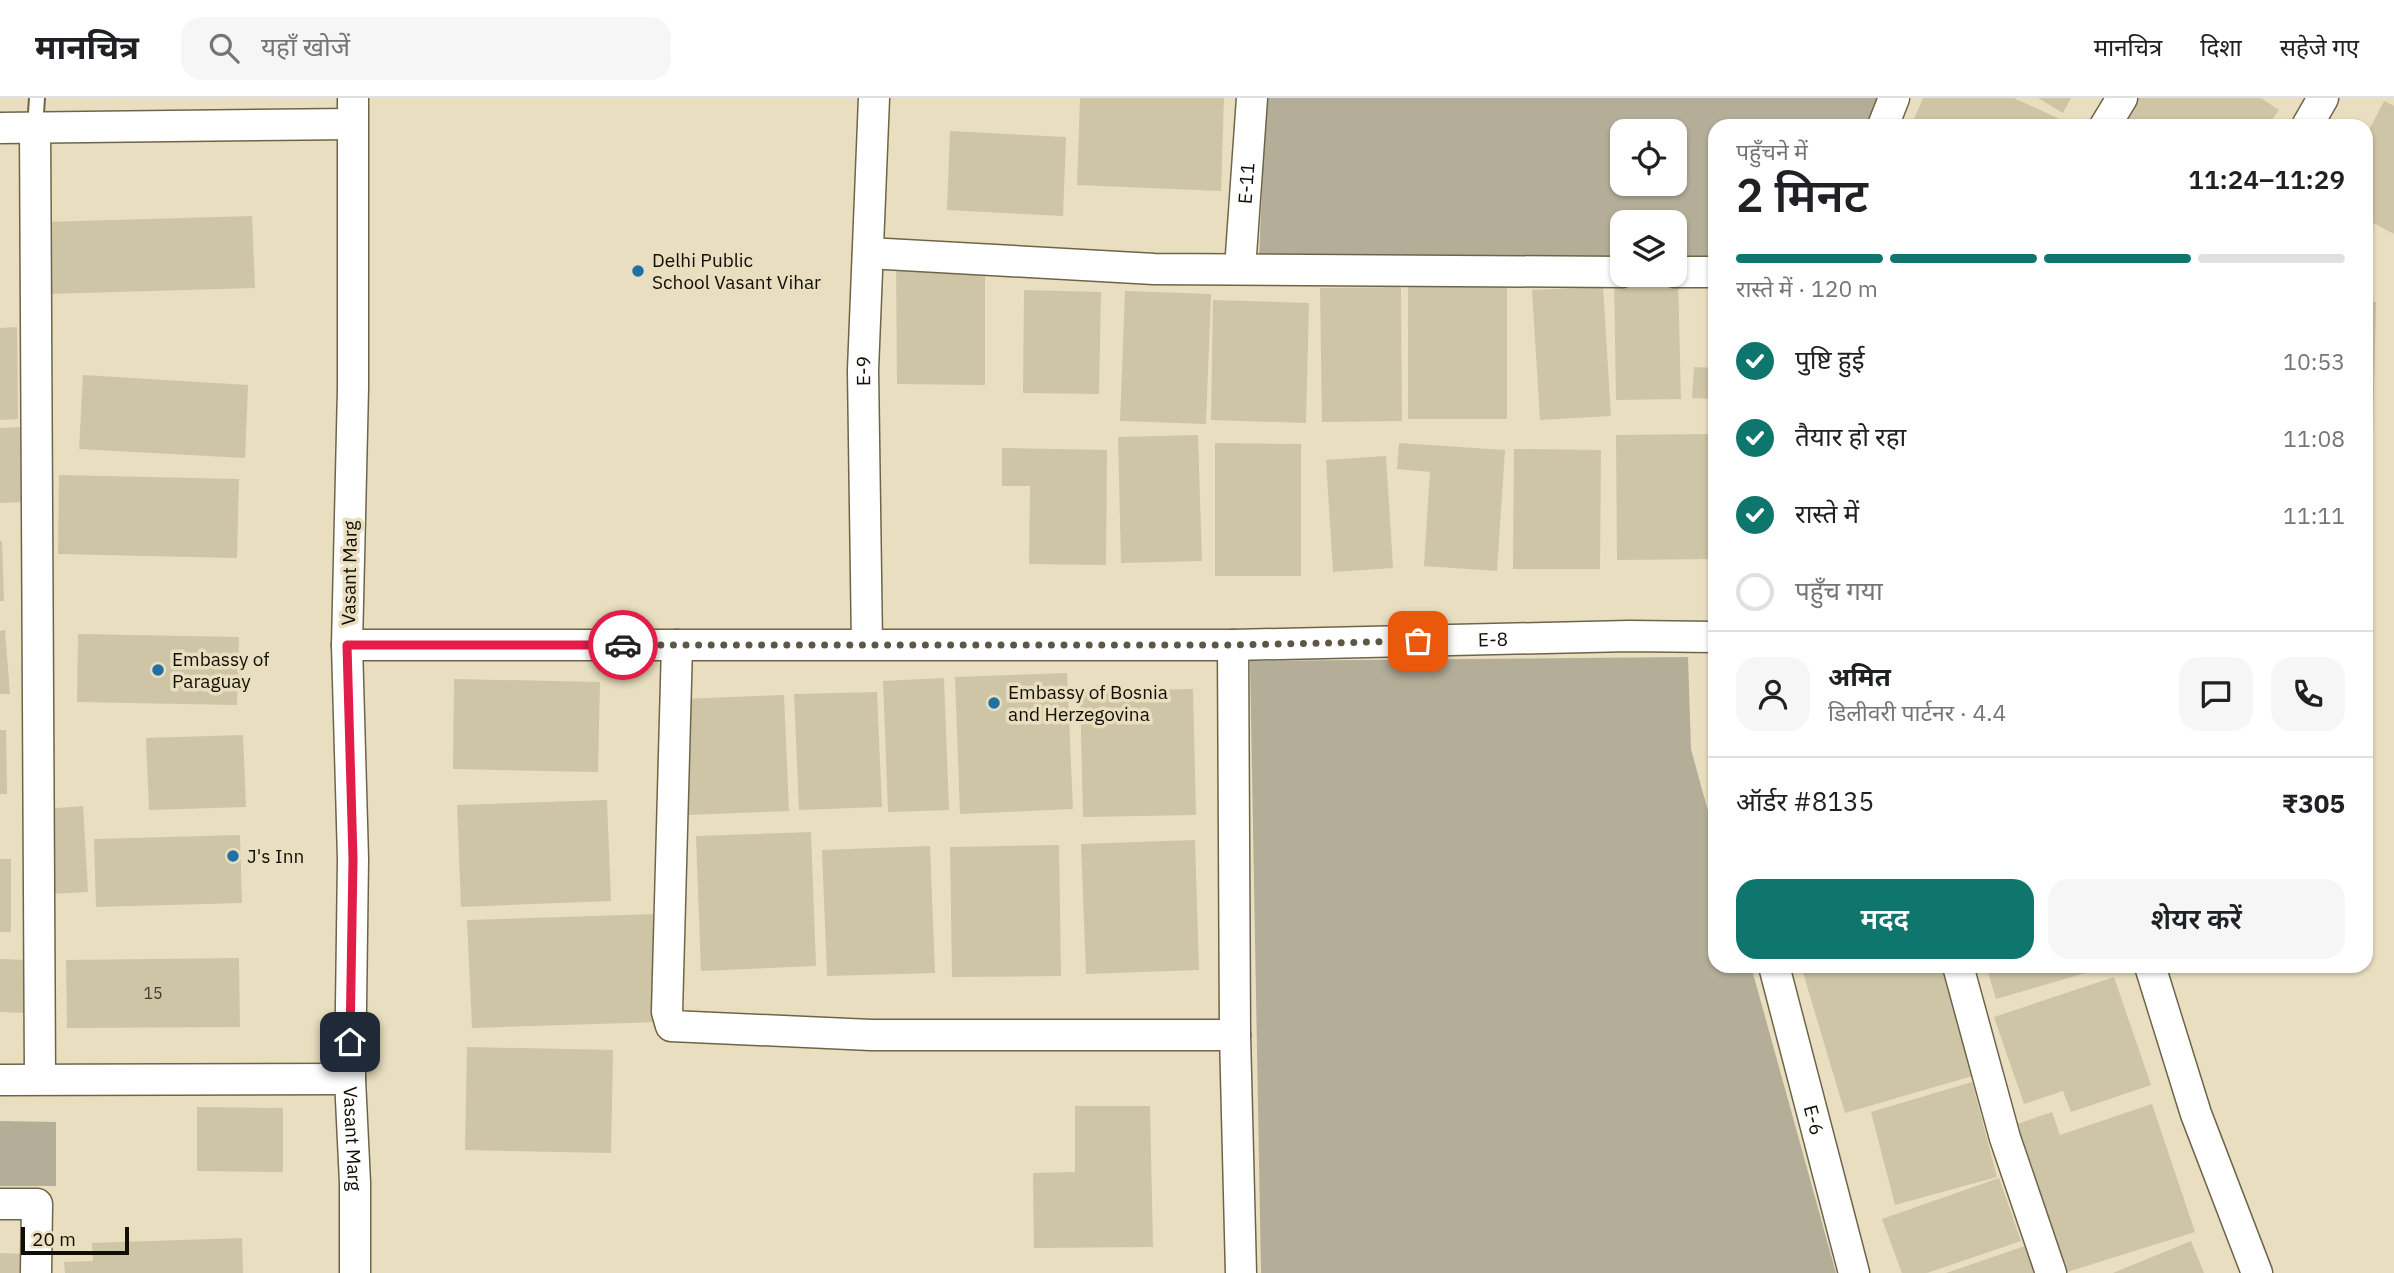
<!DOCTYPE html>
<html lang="hi">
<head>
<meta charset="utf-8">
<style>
	:root { --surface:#fff; --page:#f6f6f6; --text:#202124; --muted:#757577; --line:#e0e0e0; --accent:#0f766e }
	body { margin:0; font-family:"IBM Plex Sans","Noto Sans Devanagari",sans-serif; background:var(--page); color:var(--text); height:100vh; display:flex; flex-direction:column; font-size:26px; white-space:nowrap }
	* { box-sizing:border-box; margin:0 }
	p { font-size:23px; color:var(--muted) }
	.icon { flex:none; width:38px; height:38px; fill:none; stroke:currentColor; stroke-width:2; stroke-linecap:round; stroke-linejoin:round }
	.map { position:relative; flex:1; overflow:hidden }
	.panel { position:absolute; left:1708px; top:21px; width:665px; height:854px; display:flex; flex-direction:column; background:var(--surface); border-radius:21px; box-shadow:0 2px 5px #0004 }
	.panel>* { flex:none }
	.controls { position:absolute; left:1610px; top:21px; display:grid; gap:14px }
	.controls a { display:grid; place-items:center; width:77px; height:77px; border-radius:14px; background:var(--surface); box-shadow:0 2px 5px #0004; font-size:35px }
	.scale { position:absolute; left:21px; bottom:18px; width:108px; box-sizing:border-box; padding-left:7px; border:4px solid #110e04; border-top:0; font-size:19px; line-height:24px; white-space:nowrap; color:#110e04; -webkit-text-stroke:5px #e9dfc0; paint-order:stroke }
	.pin { position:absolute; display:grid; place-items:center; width:60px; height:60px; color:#fff; margin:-30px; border-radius:14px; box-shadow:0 4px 10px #0006 }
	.courier { position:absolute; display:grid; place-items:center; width:70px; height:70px; margin:-35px; border:5px solid #e11d48; border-radius:50%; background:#fff; color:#222; box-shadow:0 2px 9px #0007 }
	.head em { font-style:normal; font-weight:600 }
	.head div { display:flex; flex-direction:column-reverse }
	.head { display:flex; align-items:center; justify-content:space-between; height:119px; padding:0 28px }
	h1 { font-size:46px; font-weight:600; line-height:52px }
	.bar { display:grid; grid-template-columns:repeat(4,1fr); gap:10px 7px; align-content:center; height:84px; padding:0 28px }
	.bar i { height:9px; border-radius:5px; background:var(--line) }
	.bar .current { background:var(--accent) }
	.bar p { grid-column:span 4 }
	.line { display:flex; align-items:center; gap:18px; padding:0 28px; border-top:2px solid var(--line) }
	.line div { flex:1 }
	.round { display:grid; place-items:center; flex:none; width:74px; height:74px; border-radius:21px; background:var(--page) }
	ol { padding:0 28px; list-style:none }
	li { display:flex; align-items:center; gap:21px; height:77px }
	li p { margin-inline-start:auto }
	li .icon { padding:7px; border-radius:50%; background:var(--accent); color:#fff; stroke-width:4 }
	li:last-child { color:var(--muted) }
	li i { width:38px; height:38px; border:4px solid var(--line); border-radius:50% }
	.button { display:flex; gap:14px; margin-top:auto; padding:14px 28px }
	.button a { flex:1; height:80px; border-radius:21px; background:var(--accent); color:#fff; font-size:28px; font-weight:600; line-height:80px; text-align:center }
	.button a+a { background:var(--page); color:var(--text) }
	header { display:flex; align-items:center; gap:42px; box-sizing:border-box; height:98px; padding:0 35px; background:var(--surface); border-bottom:2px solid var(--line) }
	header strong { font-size:33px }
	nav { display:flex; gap:38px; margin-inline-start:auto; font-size:24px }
	.search { width:490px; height:63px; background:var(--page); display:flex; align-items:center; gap:18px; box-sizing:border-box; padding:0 24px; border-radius:21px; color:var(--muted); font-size:26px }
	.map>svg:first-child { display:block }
	.green { fill:#b4ae99; fill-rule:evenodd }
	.building { fill:#cec4a6 }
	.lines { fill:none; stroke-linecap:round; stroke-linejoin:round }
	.lane-casing { stroke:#6e6549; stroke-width:18 }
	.street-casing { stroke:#6e6549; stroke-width:33 }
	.lane { stroke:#fff; stroke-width:14 }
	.street { stroke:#fff; stroke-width:30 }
	.done { stroke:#5d5746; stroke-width:7; stroke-dasharray:0 12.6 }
	.route { stroke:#e11d48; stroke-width:9 }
	.poi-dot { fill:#2071a3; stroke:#e9dfc0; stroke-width:2.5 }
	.labels { text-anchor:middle; stroke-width:7; stroke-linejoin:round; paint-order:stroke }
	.number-label { font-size:16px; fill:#403c2c }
	.street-label { font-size:19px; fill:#110e04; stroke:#e9dfc0 }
	.poi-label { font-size:19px; fill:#110e04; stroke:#e9dfc0; text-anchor:start }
</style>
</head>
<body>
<header>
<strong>मानचित्र</strong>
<div class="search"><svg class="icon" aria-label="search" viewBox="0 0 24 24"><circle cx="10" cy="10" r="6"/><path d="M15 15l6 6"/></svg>यहाँ खोजें</div>
<nav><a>मानचित्र</a><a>दिशा</a><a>सहेजे गए</a></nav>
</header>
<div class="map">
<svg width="2394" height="1175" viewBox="0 0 2394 1175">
	<rect width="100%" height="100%" fill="#e9dfc0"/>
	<g class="green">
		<path d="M1266 0H1880L1869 28H1715V168L1675 167V124H1622V166L1259 160ZM1622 33H1675V86H1622Z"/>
		<path d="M1688 559 1691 651 1715 739V868H1751L1836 1175H1261L1250 563Z"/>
		<path d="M0 1023 56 1024V1088H0Z"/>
	</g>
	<g class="building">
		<path d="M1080 0H1224L1221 93 1077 87Z"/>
		<path d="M1923 0H2014L2062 22 2059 28H1911Z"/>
		<path d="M2038 0H2071L2063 15Z"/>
		<path d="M2132 0H2261L2279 12 2268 28H2113Z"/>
		<path d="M2384 3 2394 8V136L2366 121V38Z"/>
		<path d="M950 33 1066 39 1063 118 947 112Z"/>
		<path d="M252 118 255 190 47 196 44 124Z"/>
		<path d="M985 161V287L897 286 896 162Z"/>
		<path d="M1678 179 1681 301 1616 302 1614 180Z"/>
		<rect x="1408" y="188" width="99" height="133"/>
		<path d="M1401 189 1402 323 1322 324 1320 190Z"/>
		<path d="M1603 189 1611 318 1540 322 1532 192Z"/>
		<path d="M1024 192 1101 194 1099 296 1023 295Z"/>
		<path d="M1125 193 1211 196 1206 326 1120 323Z"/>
		<path d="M1213 202 1309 205 1306 325 1211 322Z"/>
		<path d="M2366 204H2376L2372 373H2366Z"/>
		<path d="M17 229 18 321 0 322V230Z"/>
		<path d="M1694 269 1715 270V301L1692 300Z"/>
		<path d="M83 277 248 287 245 360 79 351Z"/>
		<path d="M21 329 22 404 0 405V330Z"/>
		<path d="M1715 336V461L1617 462 1616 337Z"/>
		<path d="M1198 337 1202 463 1121 465 1118 339Z"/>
		<path d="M1215 345 1301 346V478H1215Z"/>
		<path d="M1399 345 1505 352 1497 473 1424 468 1430 374 1397 371Z"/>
		<path d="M1002 350 1107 352 1106 467 1029 466 1030 388H1002Z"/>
		<path d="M1514 351 1601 352 1600 471H1513Z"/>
		<path d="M1386 358 1393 470 1333 474 1326 362Z"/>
		<path d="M59 377 239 381 237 460 58 456Z"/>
		<path d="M0 443H2L4 503H0Z"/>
		<path d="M5 532 10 596H0V533Z"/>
		<path d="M78 536 239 539 237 607 77 604Z"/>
		<path d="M1067 575 1073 711 960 716 955 579Z"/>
		<path d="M944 580 949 712 888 714 883 583Z"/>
		<path d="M454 581 600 584 598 674 453 671Z"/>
		<path d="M1193 591 1196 717 1083 719 1080 593Z"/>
		<path d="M877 594 882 709 799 712 794 596Z"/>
		<path d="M784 597 789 713 686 717 682 601Z"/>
		<path d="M0 632H6L7 696H0Z"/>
		<path d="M243 637 246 709 149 712 146 640Z"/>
		<path d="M607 702 611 803 461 809 457 707Z"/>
		<path d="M83 708 88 794 50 796 45 711Z"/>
		<path d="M811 734 816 868 701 873 696 738Z"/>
		<path d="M240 737 242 805 96 809 94 741Z"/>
		<path d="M1195 742 1199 872 1086 876 1081 746Z"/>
		<path d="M1059 747 1061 878 952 879 950 749Z"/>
		<path d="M930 748 935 875 827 878 822 752Z"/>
		<rect x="0" y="761" width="11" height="73"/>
		<path d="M655 816 659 924 472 930 467 822Z"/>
		<path d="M239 860 240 929 67 930 66 862Z"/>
		<path d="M0 861 28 862 26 915 0 914Z"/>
		<path d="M1801 868H1943L1976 977 1845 1015Z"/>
		<path d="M1986 868H2106V869L1996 901Z"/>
		<path d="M2114 879 2151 987 2071 1014 2063 993 2024 1006 1994 919Z"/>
		<path d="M467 949 613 952 611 1055 465 1052Z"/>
		<path d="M1972 984 1997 1079 1895 1107 1871 1014Z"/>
		<path d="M2152 1006 2195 1134 2064 1175 2014 1027 2052 1014 2060 1037Z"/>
		<path d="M1075 1008H1150L1153 1149 1034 1150 1033 1075 1075 1074Z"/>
		<path d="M197 1009 283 1010V1074L197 1073Z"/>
		<path d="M1999 1080 2021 1143 1927 1175H1902L1882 1121Z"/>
		<path d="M242 1140 243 1175H65L64 1164 93 1163 92 1145Z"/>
		<path d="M2191 1143 2204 1175H2113Z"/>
		<path d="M2025 1148 2035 1175H1946Z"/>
		<path d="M0 1155 23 1156 22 1175H0Z"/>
	</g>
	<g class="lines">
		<defs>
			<path id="lane" d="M35 30 37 0"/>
			<g id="street">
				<path id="s1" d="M353 0V290L347 547 353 761 350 981 355 1085V1175"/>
				<path d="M1883 28 1894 0"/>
				<path d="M2105 28 2122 0"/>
				<path d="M2307 28 2323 0"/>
				<path d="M0 30 352 26"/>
				<path d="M35 30 40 981"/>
				<path d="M868 155 1154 171 1622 174"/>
				<path id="s2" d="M1240 171 1252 0"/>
				<path d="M1675 174H1715"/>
				<path id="s3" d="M867 546 863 272 874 0"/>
				<path id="s4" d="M347 547H1233L1629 538 1715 539"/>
				<path d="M677 547 667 914 671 928 871 937H1235"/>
				<path d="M1233 547 1235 937 1241 1175"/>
				<path id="s5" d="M1774 868 1854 1175"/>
				<path d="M1958 868 2005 1040 2051 1175"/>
				<path d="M2150 868 2196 1016 2257 1175"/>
				<path d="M0 982 350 981"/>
				<path d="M0 1106H37L36 1175"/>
			</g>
		</defs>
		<use href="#lane" class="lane-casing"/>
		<use href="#street" class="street-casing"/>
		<use href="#lane" class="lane"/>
		<use href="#street" class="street"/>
	</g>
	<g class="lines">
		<path class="done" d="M623 547H1233L1418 543"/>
		<path class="route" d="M350 944 353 761 347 547H623"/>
	</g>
	<g class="poi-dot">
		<circle cx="638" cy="173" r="7"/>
		<circle cx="158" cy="572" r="7"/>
		<circle cx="994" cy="605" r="7"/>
		<circle cx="233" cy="758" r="7"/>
	</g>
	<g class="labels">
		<g class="number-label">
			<text x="153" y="901">15</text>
		</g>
		<g class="street-label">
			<text dy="7" stroke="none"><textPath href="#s2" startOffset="86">E-11</textPath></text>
			<text dy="7" stroke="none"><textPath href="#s3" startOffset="273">E-9</textPath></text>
			<text transform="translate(349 475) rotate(-89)" y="7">Vasant Marg</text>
			<text dy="7" stroke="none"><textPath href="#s4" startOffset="1146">E-8</textPath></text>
			<text dy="7" stroke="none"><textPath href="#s5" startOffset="159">E-6</textPath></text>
			<text dy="7" stroke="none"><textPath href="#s1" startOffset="1041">Vasant Marg</textPath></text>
		</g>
		<g class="poi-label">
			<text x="652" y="169">Delhi Public<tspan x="652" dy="22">School Vasant Vihar</tspan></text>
			<text x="172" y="568">Embassy of<tspan x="172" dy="22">Paraguay</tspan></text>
			<text x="1008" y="601">Embassy of Bosnia<tspan x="1008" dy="22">and Herzegovina</tspan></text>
			<text x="247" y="765">J's Inn</text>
		</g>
	</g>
</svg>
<div class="controls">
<a><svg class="icon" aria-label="locate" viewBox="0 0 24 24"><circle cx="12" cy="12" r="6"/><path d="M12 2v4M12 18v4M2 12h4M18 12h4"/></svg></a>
<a><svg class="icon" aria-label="layers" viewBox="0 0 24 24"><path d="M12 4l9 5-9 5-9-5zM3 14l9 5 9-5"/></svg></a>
</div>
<div class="scale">20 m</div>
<div class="pin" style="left:1418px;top:543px;background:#ea580c"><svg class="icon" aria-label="bag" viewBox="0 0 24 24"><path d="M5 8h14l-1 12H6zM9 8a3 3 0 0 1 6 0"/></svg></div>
<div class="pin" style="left:350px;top:944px;background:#1f2937"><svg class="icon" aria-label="home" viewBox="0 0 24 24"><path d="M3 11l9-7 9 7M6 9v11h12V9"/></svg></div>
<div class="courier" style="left:623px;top:547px"><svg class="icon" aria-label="car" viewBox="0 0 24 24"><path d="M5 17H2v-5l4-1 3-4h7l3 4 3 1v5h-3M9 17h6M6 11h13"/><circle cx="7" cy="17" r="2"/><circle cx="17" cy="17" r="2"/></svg></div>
<section class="panel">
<div class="head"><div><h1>2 मिनट</h1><p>पहुँचने में</p></div><em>11:24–11:29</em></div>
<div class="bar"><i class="current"></i><i class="current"></i><i class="current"></i><i></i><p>रास्ते में · 120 m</p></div>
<ol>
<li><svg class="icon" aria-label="check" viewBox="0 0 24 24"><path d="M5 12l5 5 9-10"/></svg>पुष्टि हुई<p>10:53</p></li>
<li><svg class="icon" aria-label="check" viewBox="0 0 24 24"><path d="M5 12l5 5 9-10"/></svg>तैयार हो रहा<p>11:08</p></li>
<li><svg class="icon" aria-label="check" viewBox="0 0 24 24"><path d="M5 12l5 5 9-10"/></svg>रास्ते में<p>11:11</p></li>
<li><i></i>पहुँच गया</li>
</ol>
<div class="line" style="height:126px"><a class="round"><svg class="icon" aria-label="person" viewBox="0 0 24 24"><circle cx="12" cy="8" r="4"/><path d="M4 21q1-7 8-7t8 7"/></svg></a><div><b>अमित</b><p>डिलीवरी पार्टनर · 4.4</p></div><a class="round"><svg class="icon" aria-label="chat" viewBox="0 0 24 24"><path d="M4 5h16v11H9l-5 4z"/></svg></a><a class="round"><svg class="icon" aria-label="phone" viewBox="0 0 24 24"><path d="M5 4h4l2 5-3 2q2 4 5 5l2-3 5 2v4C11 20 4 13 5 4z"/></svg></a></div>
<div class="line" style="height:91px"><div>ऑर्डर #8135</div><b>₹305</b></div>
<div class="button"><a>मदद</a><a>शेयर करें</a></div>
</section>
</div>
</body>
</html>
